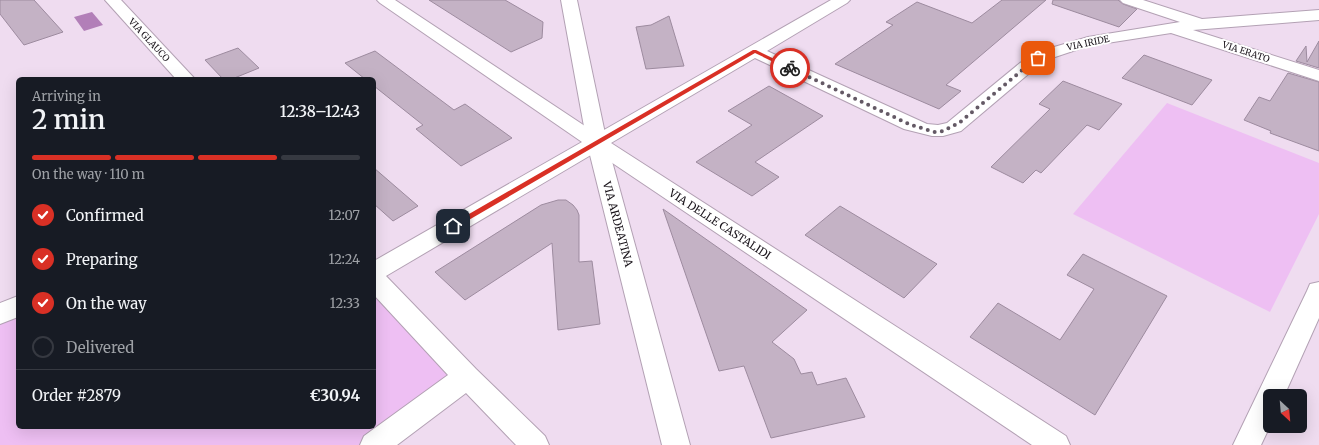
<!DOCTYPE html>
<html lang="en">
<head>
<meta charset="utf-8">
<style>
	:root { --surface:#171b24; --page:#242831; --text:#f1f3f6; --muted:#9ea1a6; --line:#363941; --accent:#d93025 }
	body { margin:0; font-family:Merriweather,serif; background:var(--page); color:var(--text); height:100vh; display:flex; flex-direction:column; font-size:15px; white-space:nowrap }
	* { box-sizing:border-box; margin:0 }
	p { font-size:13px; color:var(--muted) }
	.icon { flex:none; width:22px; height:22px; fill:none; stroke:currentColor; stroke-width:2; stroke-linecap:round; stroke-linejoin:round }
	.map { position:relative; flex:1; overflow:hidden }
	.side { position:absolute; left:16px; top:77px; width:360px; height:352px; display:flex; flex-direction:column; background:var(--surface); border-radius:6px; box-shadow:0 4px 16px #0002 }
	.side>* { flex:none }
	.needle { width:26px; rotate:154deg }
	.tools { position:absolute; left:1263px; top:389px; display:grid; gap:8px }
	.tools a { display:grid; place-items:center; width:44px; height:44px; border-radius:6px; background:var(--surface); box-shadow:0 4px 16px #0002; font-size:20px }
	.pin { position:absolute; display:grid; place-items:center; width:34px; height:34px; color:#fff; margin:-17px; border-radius:8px; box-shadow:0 2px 6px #0006 }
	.courier { position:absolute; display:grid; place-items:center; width:40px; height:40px; margin:-20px; border:3px solid #d93025; border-radius:50%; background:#fff; color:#222; box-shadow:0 1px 5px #0007 }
	.summary em { font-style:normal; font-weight:600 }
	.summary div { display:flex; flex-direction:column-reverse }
	.summary { display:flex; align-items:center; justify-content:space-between; height:68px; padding:0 16px }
	h1 { font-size:26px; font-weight:600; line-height:30px }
	.bar { display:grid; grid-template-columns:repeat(4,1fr); gap:6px 4px; align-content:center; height:48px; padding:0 16px }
	.bar i { height:5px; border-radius:3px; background:var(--line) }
	.bar .active { background:var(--accent) }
	.bar p { grid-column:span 4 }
	.line { display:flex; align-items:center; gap:10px; padding:0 16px; border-top:1px solid var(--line) }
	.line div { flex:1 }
	ol { padding:0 16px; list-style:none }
	li { display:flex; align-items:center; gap:12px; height:44px }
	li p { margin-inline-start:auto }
	li .icon { padding:4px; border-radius:50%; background:var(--accent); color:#fff; stroke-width:4 }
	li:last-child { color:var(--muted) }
	li i { width:22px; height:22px; border:2px solid var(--line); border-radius:50% }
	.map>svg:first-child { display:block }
	.green { fill:#eebff3 }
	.water { fill:#b27fb8 }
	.building { fill:#c4b2c5; stroke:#9d8b9f }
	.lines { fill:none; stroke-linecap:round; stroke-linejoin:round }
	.minor-casing { stroke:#b3a1b4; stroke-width:2 }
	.secondary-casing { stroke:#b3a1b4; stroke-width:2 }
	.minor { fill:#fff; fill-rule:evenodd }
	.secondary { fill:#fff; fill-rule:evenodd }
	.route { fill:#d93025 }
	.done { stroke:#645965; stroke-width:4; stroke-dasharray:0 7.2 }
	.labels { text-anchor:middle; stroke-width:4; stroke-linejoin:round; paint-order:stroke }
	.far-street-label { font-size:9px; fill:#19131a; stroke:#fff }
	.street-label { font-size:11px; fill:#19131a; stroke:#fff }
</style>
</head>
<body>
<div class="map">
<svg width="1319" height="445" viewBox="0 0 1319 445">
	<rect width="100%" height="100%" fill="#efdcf0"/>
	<g class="green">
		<path d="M1167 103 1319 163V214L1270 312 1073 214Z"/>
		<path d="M374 279 467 377 374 445H0V318L18 309V427H374Z"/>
	</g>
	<path class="water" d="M92 12 103 25 84 31 74 17Z"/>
	<g class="building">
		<path d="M0 0H34L63 32 24 45 0 14Z"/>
		<path d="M429 0H505L543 22 542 38 511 52Z"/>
		<path d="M1002 0H1046L946 85 961 91 939 109 835 64 893 25 886 22 917 2 972 23Z"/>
		<path d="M1053 0H1118L1123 4 1137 9 1119 27 1052 4Z"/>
		<path d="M669 16 684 66 646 69 636 27 651 25Z"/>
		<path d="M1319 41V68L1296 61 1306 46 1307 62Z"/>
		<path d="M238 48 259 68 232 79H223L205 60Z"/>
		<path d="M375 51 454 110 465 104 512 138 461 166 416 129 423 125 374 86V79H365L345 63Z"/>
		<path d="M1144 55 1212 80 1192 105 1122 78Z"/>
		<path d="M1288 73 1319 82V151L1270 133 1271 131 1244 120 1259 97 1270 101Z"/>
		<path d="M1063 81 1122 104 1099 130 1087 125 1041 173 1036 170 1023 183 991 167 1050 109 1039 104Z"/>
		<path d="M769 86 823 116 755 162 779 177 752 196 696 162 752 125 728 111Z"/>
		<path d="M374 168 418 206 393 221 374 204Z"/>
		<path d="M558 200H566L573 205 577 210 579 215V262L592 261 600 324 558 330 552 243 465 300 435 272 541 205Z"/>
		<path d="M840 206 937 264 904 298 805 235Z"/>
		<path d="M663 209 807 310 772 342 794 359 801 374 812 372 817 385 846 378 865 417 771 438 744 366 719 371Z"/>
		<path d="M1083 254 1167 296 1095 415 970 337 998 303 1060 340 1094 289 1067 275Z"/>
	</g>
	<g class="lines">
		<defs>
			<g id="minor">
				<path d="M105 0H121L195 79H176Z"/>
				<path d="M377 0H395L597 134 831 0H850L847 3 767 51 927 124 938 125 947 123 1020 63 1044 50 1088 37 1180 22 1123 3 1120 0H1143L1202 19 1319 10V20L1193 30 1319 70V81L1171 33 1088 46 1055 57 1032 71 961 131 943 136H932L904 129 755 58 611 143 1066 436 1070 445H1032L596 152 386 276 476 369 545 436 549 445H516L466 393 397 445H360L364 436 448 375 374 295V261L582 142 380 3Z"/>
				<path d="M1319 282V318L1284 396H1270V426L1261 445H1233L1307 291 1310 284Z"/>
				<path d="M18 296V317L0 324V303Z"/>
			</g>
			<path id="secondary" d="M561 0H577L607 143 690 445H662L587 143Z"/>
		</defs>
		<use href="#minor" class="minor-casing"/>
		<use href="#secondary" class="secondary-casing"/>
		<use href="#minor" class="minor"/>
		<use href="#secondary" class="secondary"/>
	</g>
	<path class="route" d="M753 50H756L793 68 788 69 755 53 455 228H450V225Z"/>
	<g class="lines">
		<path class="done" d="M790 68 911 125 935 132 943 131 959 123 1026 67 1038 58"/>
	</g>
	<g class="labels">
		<g class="far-street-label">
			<text transform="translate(149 40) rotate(47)" y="3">VIA GLAUCO</text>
			<text transform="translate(1088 43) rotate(-12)" y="3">VIA IRIDE</text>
			<text transform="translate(1246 52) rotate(18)" y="3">VIA ERATO</text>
		</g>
		<g class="street-label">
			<text transform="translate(618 224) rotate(75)" y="4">VIA ARDEATINA</text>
			<text transform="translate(720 224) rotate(33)" y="4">VIA DELLE CASTALIDI</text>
		</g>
	</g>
</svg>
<div class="tools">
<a><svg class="needle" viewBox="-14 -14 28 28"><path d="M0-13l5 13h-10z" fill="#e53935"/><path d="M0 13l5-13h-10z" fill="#9ea1a6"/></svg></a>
</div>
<div class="pin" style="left:1038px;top:58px;background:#ea580c"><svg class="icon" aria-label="bag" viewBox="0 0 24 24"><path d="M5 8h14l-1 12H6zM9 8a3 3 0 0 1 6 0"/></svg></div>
<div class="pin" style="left:453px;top:226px;background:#1f2937"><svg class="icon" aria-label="home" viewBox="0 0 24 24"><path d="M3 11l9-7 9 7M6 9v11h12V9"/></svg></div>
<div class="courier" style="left:790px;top:68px"><svg class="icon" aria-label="bike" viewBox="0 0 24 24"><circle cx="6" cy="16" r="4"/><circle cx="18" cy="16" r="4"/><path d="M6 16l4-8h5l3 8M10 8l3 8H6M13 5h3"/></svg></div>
<section class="side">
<div class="summary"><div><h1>2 min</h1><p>Arriving in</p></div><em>12:38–12:43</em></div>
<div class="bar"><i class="active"></i><i class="active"></i><i class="active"></i><i></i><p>On the way · 110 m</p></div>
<ol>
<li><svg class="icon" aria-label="check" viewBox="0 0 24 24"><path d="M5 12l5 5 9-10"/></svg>Confirmed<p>12:07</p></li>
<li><svg class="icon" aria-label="check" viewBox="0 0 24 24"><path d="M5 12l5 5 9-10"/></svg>Preparing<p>12:24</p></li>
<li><svg class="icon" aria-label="check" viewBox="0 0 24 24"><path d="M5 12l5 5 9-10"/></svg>On the way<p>12:33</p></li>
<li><i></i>Delivered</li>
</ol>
<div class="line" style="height:52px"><div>Order #2879</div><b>€30.94</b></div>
</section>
</div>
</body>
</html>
